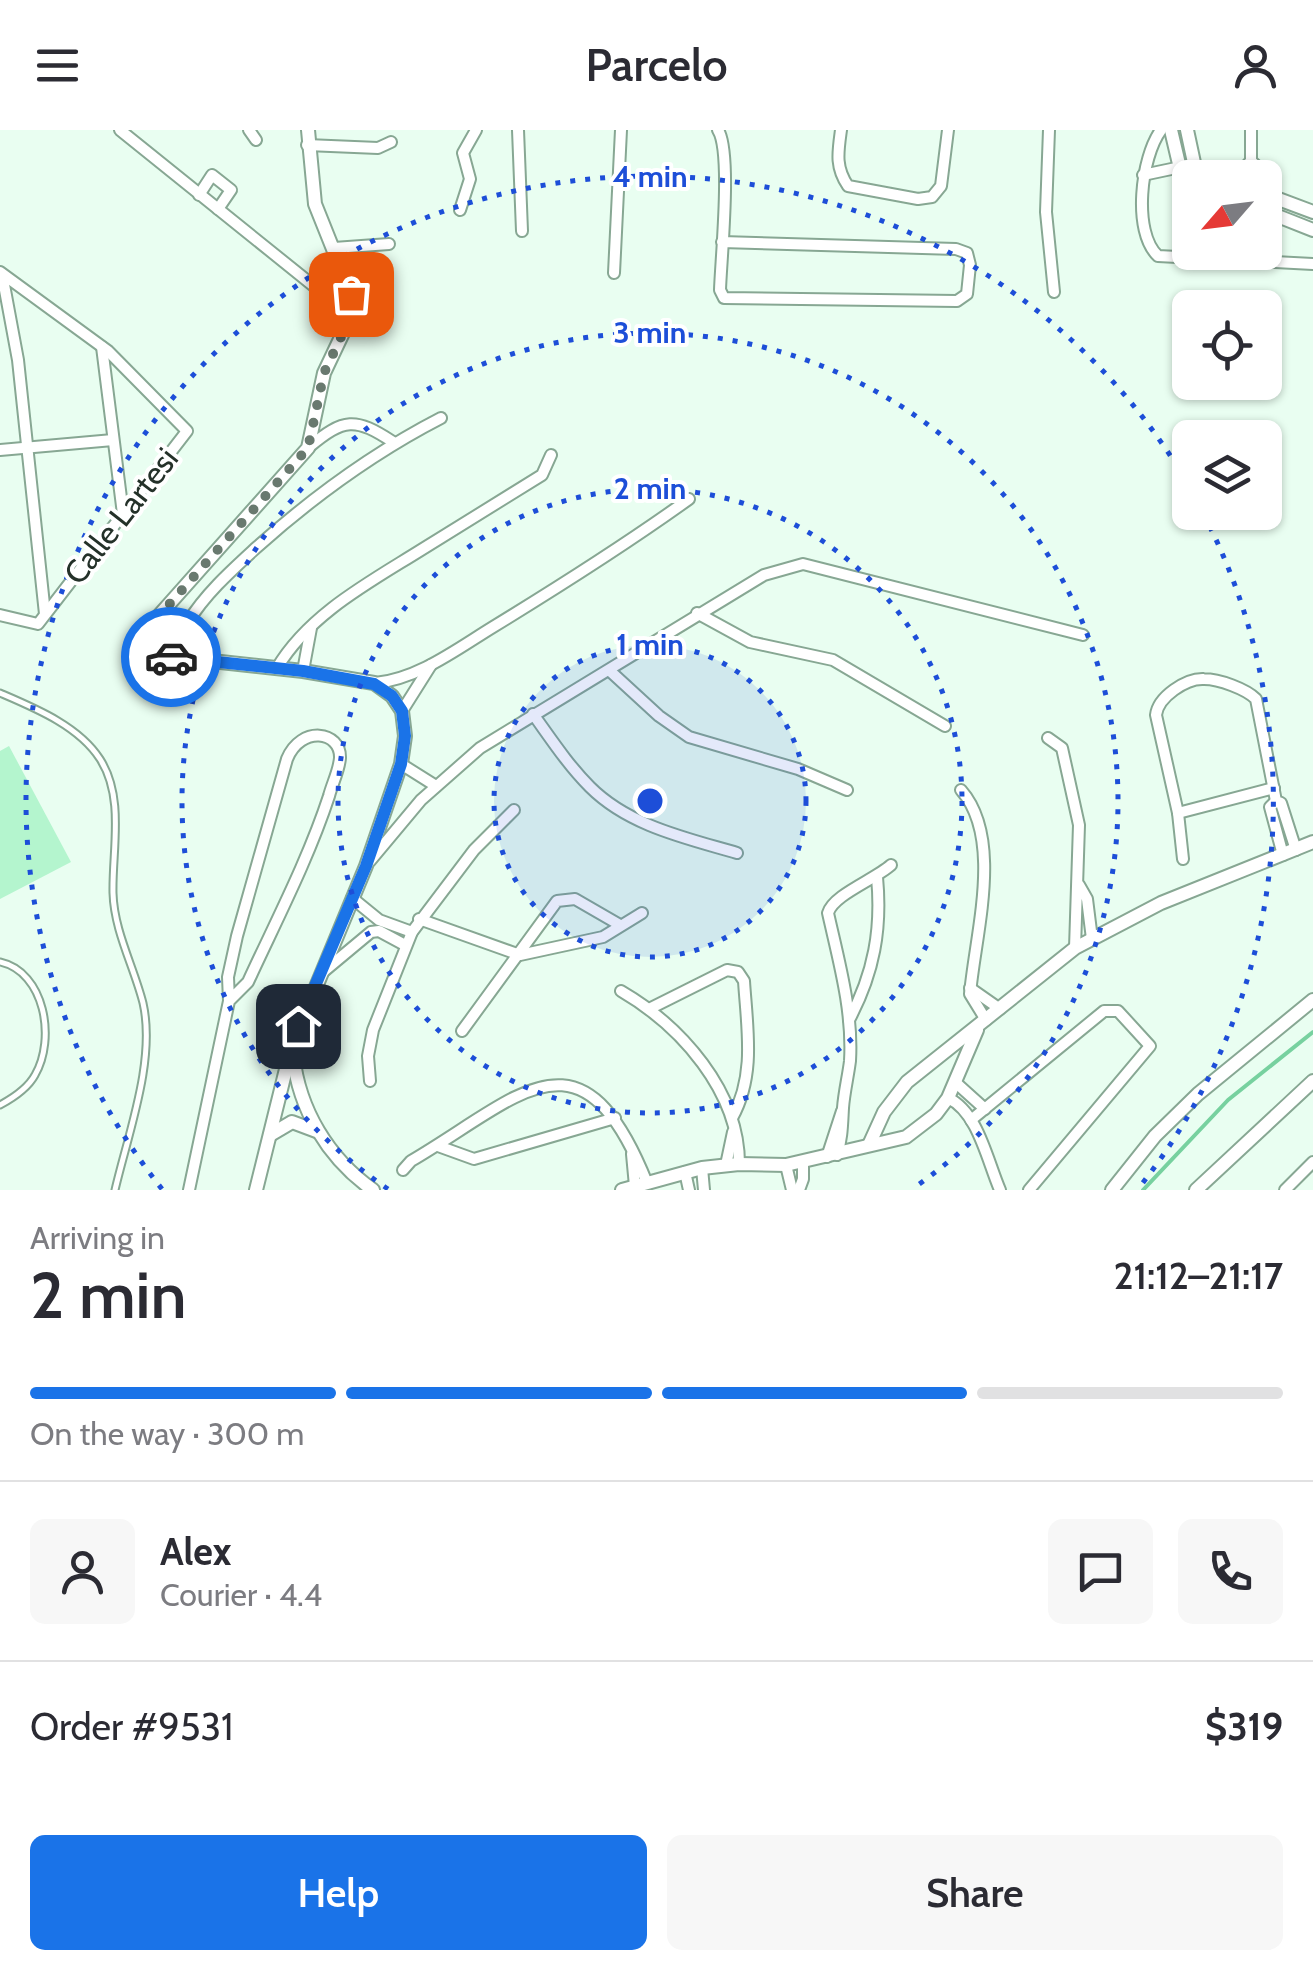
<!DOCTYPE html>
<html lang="en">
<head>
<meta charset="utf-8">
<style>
	:root { --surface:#fff; --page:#f7f7f7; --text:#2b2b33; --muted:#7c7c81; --line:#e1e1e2; --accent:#1a73e8 }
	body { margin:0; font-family:Cabin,sans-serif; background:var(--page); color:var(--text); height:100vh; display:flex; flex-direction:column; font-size:38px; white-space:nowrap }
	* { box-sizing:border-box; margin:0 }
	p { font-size:32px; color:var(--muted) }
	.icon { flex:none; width:55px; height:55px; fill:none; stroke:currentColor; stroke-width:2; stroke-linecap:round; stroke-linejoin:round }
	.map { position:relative; height:1060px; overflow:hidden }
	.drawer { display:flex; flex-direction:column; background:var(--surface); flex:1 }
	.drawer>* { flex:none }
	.needle { width:65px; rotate:242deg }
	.controls { position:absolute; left:1172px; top:30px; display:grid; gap:20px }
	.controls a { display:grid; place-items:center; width:110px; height:110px; border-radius:15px; background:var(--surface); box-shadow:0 2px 8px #0004; font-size:50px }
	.pin { position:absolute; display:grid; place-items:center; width:85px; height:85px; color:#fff; margin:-42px; border-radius:20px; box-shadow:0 5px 15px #0006 }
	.courier { position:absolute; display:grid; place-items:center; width:100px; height:100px; margin:-50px; border:8px solid #1a73e8; border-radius:50%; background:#fff; color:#222; box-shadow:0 2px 12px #0007 }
	.summary em { font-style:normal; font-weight:600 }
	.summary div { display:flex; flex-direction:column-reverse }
	.summary { display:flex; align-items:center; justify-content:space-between; height:170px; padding:0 30px }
	h1 { font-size:65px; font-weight:600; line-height:75px }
	.bar { display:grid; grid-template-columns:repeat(4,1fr); gap:15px 10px; align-content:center; height:120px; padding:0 30px }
	.bar i { height:12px; border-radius:8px; background:var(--line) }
	.bar .current { background:var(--accent) }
	.bar p { grid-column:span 4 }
	.line { display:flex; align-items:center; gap:25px; padding:0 30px; border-top:2px solid var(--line) }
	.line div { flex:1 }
	.round { display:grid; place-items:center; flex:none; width:105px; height:105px; border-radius:15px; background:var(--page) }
	.primary-button { display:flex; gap:20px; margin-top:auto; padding:20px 30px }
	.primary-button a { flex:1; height:115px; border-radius:15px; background:var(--accent); color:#fff; font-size:40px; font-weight:600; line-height:115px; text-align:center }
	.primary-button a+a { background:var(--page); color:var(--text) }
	header { display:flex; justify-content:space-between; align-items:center; height:130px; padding:0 30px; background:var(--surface); font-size:45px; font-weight:600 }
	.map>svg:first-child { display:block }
	.green { fill:#b4f5ce }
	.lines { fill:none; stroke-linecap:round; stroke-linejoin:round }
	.stream { stroke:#77d19f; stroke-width:4 }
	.service-casing { stroke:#87a793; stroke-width:9 }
	.minor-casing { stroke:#87a793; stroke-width:14 }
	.tertiary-casing { stroke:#87a793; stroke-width:16 }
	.service { stroke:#fff; stroke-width:5 }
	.minor { stroke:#fff; stroke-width:10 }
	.tertiary { stroke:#fff; stroke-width:12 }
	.done { stroke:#69796f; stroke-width:10; stroke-dasharray:0 18 }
	.route { stroke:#1a73e8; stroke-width:12 }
	.ring { fill:none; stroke:#1d4ed8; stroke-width:5; stroke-dasharray:5 10 }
	.labels { text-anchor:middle; stroke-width:8; stroke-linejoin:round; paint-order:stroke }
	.street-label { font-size:32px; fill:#243129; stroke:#fff }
	.centre { fill:#1d4ed8; stroke:#fff; stroke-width:5 }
	.ring-label { font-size:30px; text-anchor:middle; font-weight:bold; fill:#1d4ed8; stroke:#fff; stroke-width:8; stroke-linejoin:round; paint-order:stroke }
</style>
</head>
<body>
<header><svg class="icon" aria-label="menu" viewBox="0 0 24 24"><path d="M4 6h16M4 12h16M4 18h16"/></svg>Parcelo<svg class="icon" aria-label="person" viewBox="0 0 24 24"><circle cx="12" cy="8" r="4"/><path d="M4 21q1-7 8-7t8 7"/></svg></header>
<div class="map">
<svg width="1313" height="1060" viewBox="0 0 1313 1060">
	<rect width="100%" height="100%" fill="#e9fef1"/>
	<path class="green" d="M9 616 71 732 0 769V621Z"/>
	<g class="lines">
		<path class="stream" d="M1143 1060 1228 970 1313 902"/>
		<defs>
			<g id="service">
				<path d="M0 563C35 578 79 596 100 629 125 668 112 720 113 763 114 801 134 837 143 873 156 930 128 1004 115 1060"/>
				<path d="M0 832C45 842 56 909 35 945 28 958 13 968 0 975"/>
			</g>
			<g id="minor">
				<path d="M120 0 351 186"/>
				<path d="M249 0 256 10"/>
				<path d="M518 0 522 101"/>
				<path d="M718 0C732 22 721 128 720 160L724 168 957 171 967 164 970 135 967 123 956 119 722 112"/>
				<path d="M841 0C838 22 835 37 848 56L918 69 932 67 941 56 948 0"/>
				<path d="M1049 0 1046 82 1054 162"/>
				<path d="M1161 0C1141 27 1132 102 1158 126L1313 134"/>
				<path d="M307 15 378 18 391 12"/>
				<path d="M1251 31 1258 37 1259 48"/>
				<path d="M1143 45 1195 34"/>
				<path d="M1245 48V37L1251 31V0"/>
				<path d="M199 65 212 45 231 60 218 79"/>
				<path d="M460 80 470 49 463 23 476 0"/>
				<path d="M334 118 389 114"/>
				<path d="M0 142 108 221 187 301 38 494 0 485"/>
				<path d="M614 143 621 0"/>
				<path d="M2 144 18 230 45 484"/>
				<path d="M102 217 123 384"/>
				<path d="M309 317C344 288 355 287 393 312"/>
				<path d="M0 320 113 310"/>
				<path d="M697 483 750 512 833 530 945 596"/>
				<path d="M180 529C180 515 181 503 188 492 206 463 232 440 257 417 313 367 373 323 441 288"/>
				<path d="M277 538C309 484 370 452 421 420 462 395 502 370 542 345L551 325"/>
				<path d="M303 541 311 498"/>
				<path d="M610 541 659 586 689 607 798 639 847 660"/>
				<path d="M375 553C418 549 457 519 493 497 560 456 625 415 689 369"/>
				<path d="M402 581 431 535"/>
				<path d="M533 584C551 609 568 635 590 657 629 696 686 708 737 723"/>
				<path d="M1048 608 1062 618 1079 695 1075 818"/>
				<path d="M401 634 436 656"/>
				<path d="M961 660C1004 709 975 805 970 864L986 890"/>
				<path d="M1276 671 1270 677 1283 725"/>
				<path d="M1178 683 1274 658"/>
				<path d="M1183 729 1178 683 1156 585C1158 567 1186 548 1204 549 1219 549 1246 559 1256 569L1276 671 1281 673 1296 720"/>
				<path d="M370 731 421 670 480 618 764 445 803 434 1083 505"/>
				<path d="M1079 755 1087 769 1092 809"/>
				<path d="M352 768 379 790 412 802"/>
				<path d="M419 789 520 825 603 807 642 783"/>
				<path d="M323 842 371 802 379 801 405 815"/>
				<path d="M970 858 1000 879"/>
				<path d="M621 861C681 896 739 961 739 1034"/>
				<path d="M649 879 727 840 738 842 744 851C747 898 756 945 732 988"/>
				<path d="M849 890C874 843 882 799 877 747"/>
				<path d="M462 901 557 771 575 769 620 795"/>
				<path d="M370 951 368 926 373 900 412 802 474 720 514 680"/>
				<path d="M955 952 985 979"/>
				<path d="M948 968C978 982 987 1030 1000 1060"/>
				<path d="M971 990 1104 881H1118L1150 916 1029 1060"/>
				<path d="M438 1016 474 1029 615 988"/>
				<path d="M632 1024 635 1056"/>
				<path d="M837 1025C842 1008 842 996 843 978 844 963 848 947 850 931 853 881 839 832 828 783 833 765 874 750 891 735"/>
				<path d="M827 1027 842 981"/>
				<path d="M726 1035 733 1002"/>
				<path d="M786 1035 792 1060"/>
				<path d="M702 1038 704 1060"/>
				<path d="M403 1040 411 1031C519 968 581 888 647 1053"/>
				<path d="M685 1042 689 1060"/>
				<path d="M189 1060 229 871 228 847 237 806 287 629C301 595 341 601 340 628 339 641 332 654 329 666 308 730 276 791 248 852L229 871"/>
				<path d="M799 1060 803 1049V1033"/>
				<path d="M1285 1060 1313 1032"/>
			</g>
			<g id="tertiary">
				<path d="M1171 0 1183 51 1190 58"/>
				<path d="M1187 0 1196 42 1200 48"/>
				<path d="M1265 64 1313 82"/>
				<path d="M1265 81 1313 100"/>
				<path d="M293 925C299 980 328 1028 373 1060"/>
				<path d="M270 1005 292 992 316 1001"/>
				<path d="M869 1015 884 982 907 952 1075 818 1161 773 1313 712"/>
				<path d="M256 1060 292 915 366 736 401 634 405 606 402 581 392 566 374 553 303 541 166 526C151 519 145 505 155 490L308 318 324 243 351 186V164L315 74 308 0"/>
				<path d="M622 1060 702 1038 739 1034 786 1035 906 1007 936 984 948 968 977 900"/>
				<path d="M1112 1060 1155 1006 1198 964 1313 870"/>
				<path d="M1196 1060 1313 951"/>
			</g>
		</defs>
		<use href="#service" class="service-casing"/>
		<use href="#minor" class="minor-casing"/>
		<use href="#tertiary" class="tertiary-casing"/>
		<use href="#service" class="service"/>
		<use href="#minor" class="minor"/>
		<use href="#tertiary" class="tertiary"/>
	</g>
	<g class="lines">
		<path class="done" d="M171 527C154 523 148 513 150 496L308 318 324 243 351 186V164"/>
		<path class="route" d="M171 527 303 541 374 554 392 566 402 581 405 606 401 634 366 736 298 896"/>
	</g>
	<circle cx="650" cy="671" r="156" fill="#1d4ed8" fill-opacity=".12"/>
	<g class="ring">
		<circle cx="650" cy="671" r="156"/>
		<circle cx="650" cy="671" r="312"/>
		<path d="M388 1059A468 468 0 1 1 912 1059"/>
		<path d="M162 1059A624 624 0 1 1 1188 354M1203 383A624 624 0 0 1 1138 1059"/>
	</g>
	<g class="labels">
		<g class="street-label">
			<text transform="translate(121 386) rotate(-52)" y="11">Calle Lartesi</text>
		</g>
	</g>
	<circle cx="650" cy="671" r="15" class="centre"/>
	<g class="ring-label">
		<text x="650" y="57">4 min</text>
		<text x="650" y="213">3 min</text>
		<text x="650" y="369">2 min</text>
		<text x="650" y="525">1 min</text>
	</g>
</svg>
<div class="controls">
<a><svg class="needle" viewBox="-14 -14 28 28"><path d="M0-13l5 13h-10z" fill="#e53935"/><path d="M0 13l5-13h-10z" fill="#7c7c81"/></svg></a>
<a><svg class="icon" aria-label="locate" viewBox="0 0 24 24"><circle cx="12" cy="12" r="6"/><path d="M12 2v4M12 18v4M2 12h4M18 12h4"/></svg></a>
<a><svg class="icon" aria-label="layers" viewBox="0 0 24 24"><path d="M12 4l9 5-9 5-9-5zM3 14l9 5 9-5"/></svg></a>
</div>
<div class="pin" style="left:351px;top:164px;background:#ea580c"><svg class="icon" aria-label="bag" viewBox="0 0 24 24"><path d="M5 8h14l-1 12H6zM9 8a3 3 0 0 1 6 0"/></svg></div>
<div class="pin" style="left:298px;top:896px;background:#1f2937"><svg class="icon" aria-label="home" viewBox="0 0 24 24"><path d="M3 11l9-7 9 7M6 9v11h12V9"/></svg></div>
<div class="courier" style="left:171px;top:527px"><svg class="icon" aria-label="car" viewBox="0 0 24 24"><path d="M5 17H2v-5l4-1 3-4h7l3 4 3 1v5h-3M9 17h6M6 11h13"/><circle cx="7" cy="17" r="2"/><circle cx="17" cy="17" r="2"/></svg></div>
</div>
<section class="drawer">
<div class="summary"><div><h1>2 min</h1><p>Arriving in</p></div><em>21:12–21:17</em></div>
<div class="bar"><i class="current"></i><i class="current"></i><i class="current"></i><i></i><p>On the way · 300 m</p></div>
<div class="line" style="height:180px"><a class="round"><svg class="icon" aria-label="person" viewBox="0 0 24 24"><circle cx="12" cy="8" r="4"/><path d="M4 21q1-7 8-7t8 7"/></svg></a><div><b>Alex</b><p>Courier · 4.4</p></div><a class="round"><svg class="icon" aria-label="chat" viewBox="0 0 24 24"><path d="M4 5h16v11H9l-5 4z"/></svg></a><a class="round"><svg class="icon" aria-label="phone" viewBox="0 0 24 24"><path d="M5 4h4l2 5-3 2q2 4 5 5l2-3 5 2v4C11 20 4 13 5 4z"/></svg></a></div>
<div class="line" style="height:130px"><div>Order #9531</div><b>$319</b></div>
<div class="primary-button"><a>Help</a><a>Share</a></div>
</section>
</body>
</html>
